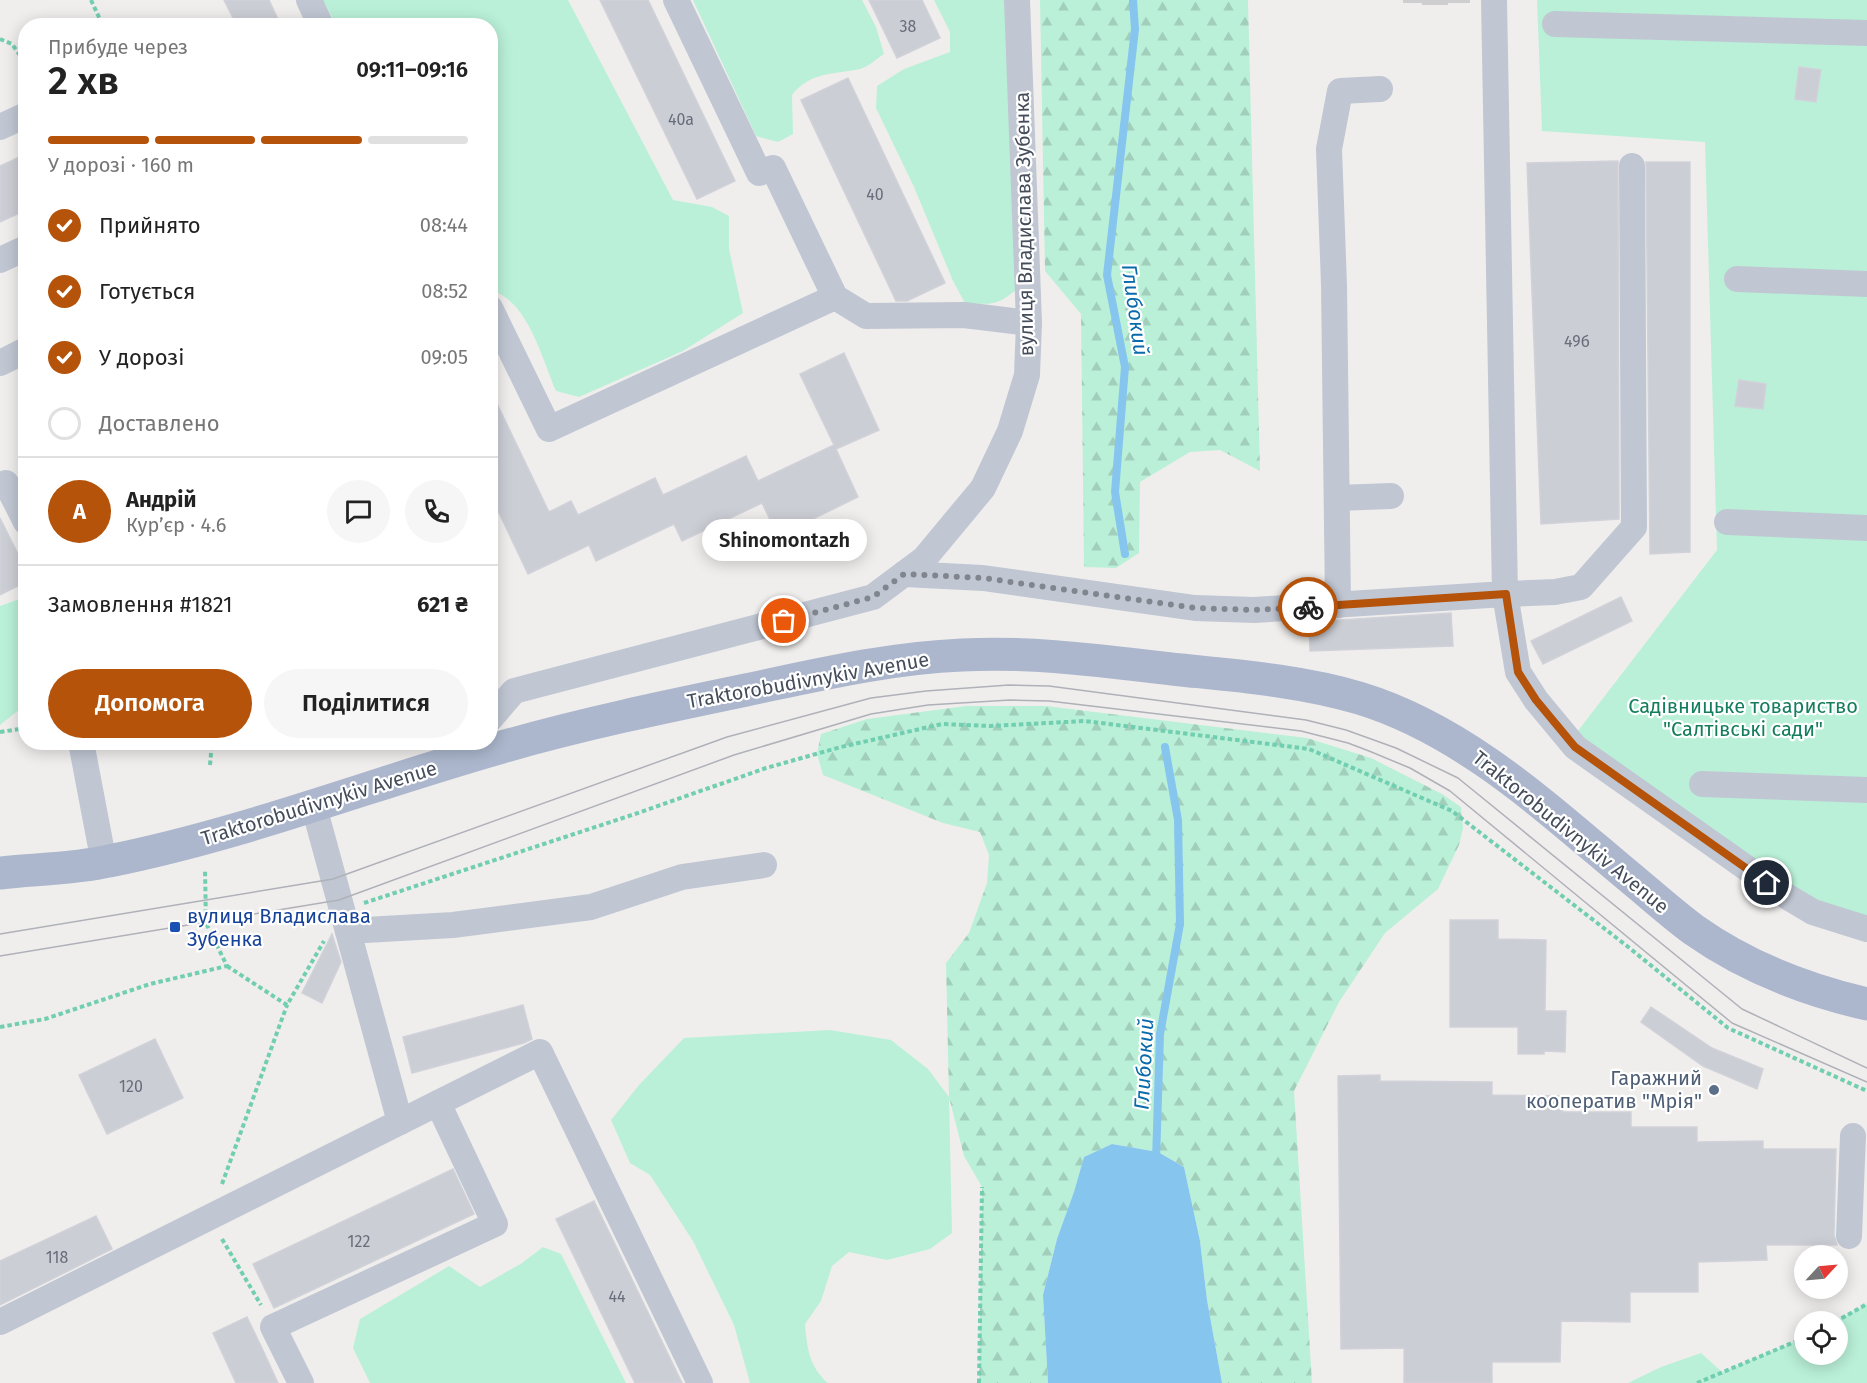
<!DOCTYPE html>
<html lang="uk">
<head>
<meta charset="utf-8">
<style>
	:root { --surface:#fff; --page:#f6f6f6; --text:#222; --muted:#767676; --line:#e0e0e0; --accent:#b45309 }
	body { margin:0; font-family:"Fira Sans",sans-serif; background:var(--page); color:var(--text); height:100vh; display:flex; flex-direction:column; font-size:22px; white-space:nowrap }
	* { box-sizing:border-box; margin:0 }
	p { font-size:20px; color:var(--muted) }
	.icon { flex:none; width:33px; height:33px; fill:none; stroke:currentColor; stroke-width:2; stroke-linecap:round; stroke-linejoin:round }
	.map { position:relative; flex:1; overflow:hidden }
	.sheet { position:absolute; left:18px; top:18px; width:480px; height:732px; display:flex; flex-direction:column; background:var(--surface); border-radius:24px; box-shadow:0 3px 15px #0003 }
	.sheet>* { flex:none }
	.needle { width:39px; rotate:64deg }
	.fabs { position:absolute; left:1794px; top:1245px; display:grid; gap:12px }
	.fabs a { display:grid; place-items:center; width:54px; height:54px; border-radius:50%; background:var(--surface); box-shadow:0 3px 15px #0003; font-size:30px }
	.pin { position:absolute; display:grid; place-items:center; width:51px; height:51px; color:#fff; margin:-26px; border:3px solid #fff; border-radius:50%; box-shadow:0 2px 6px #0007 }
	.courier { position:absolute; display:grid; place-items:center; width:60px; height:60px; margin:-30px; border:4px solid #b45309; border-radius:50%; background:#fff; color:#222; box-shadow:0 2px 8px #0007 }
	.bubble { position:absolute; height:42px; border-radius:21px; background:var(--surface); box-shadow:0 3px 15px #0003; font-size:20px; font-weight:600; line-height:42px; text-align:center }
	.headline em { font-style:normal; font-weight:600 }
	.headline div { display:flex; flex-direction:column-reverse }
	.headline { display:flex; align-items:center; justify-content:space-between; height:102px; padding:0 30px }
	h1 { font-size:39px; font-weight:600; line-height:45px }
	.bar { display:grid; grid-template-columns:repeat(4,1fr); gap:9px 6px; align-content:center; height:72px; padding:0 30px }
	.bar i { height:8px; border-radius:4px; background:var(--line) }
	.bar .on { background:var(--accent) }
	.bar p { grid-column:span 4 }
	.line { display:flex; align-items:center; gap:15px; padding:0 30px; border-top:2px solid var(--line) }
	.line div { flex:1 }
	.round { display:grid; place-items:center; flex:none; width:63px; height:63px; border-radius:32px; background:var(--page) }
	ol { padding:0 30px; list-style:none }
	li { display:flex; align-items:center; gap:18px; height:66px }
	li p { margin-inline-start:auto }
	li .icon { padding:6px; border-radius:50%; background:var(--accent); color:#fff; stroke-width:4 }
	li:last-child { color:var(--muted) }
	li i { width:33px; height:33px; border:3px solid var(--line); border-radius:50% }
	.button { display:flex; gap:12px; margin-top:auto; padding:12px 30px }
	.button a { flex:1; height:69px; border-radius:36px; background:var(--accent); color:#fff; font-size:24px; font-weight:600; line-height:69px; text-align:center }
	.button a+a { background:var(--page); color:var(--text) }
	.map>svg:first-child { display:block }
	.forest { fill:url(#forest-firs) }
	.garden { fill:#baf0d8 }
	.water { fill:#86c5ee }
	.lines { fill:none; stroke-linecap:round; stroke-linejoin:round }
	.stream { stroke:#86c5ee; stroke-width:8 }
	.building { fill:#ccced5; stroke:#d1d2d9; stroke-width:1.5 }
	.minor-tunnel { stroke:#ceced0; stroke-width:26; stroke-dasharray:26 13; stroke-linecap:butt }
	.path { stroke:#71ceb1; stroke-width:4; stroke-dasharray:4.5 3; stroke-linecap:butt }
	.minor { stroke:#c0c7d3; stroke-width:26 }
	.major { stroke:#acb7cd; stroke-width:33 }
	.tram { stroke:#afb1b8; stroke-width:1.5 }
	.done { stroke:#81858e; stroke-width:6; stroke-dasharray:0 10.8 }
	.route { stroke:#b45309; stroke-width:8 }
	.transit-dot { fill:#1a4fb4; stroke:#fff; stroke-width:2 }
	.service-dot { fill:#5c6f8a; stroke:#fff; stroke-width:2 }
	.labels { text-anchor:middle; stroke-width:4.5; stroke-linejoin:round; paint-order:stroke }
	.number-label { font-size:16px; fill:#676d7a }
	.street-label { font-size:20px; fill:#454d5b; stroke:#fff }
	.park-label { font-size:20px; fill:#147e5c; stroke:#fff }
	.transit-label { font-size:20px; fill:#164399; stroke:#fff; text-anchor:start }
	.service-label { font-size:20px; fill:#4e5e75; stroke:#fff; text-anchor:end }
	.water-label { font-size:21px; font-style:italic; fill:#096bab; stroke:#fff }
</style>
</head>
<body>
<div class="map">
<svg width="1867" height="1383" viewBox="0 0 1867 1383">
	<defs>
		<pattern id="forest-firs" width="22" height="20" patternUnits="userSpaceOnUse" patternTransform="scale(1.5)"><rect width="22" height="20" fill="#baf0d8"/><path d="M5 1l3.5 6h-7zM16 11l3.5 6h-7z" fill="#a1cfbc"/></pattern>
	</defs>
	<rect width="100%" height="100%" fill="#f0eeed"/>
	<g class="forest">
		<path d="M1040 0H1248L1260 471 1220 450 1190 452 1140 482 1139 553 1116 568 1084 567 1081 314 1045 271Z"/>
		<path d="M966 706H1046L1307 738 1371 758 1442 794 1461 807 1463 828 1459 845 1438 889 1385 933 1339 1002 1294 1091 1312 1383H1222L1207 1300 1200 1241 1184 1167 1158 1152 1112 1144 1084 1157 1073 1196 1057 1239 1043 1295 1048 1383H979L982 1187 964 1156 949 1097 946 963 969 933 987 883 989 855 980 832 943 823 823 775 817 754 821 734 867 719Z"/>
	</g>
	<g class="garden">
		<path d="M323 0H568L673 200 712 207 729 216V249L743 313 683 351 579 397 556 391C542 359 528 301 491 290L490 26 336 25Z"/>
		<path d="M693 0H862L876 27 884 54C876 59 868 67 860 69 833 75 811 71 792 95L793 134 778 142 756 136Z"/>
		<path d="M934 0H1007L1022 285C998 305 996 305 965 303L953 281 914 187 876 108 877 86 904 69 950 52V32Z"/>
		<path d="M1537 0H1867V925L1822 912 1564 749 1717 550 1705 142 1542 131Z"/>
		<path d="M25 597V705L0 725V606Z"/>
		<path d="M830 1030 891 1040 928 1069 949 1097 952 1233 930 1249 887 1260 849 1252 832 1266 821 1301 805 1324C807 1347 809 1367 828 1383H750L734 1325 693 1241 650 1175 630 1163 611 1120 639 1085 684 1038Z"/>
		<path d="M543 1247 561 1254 626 1383H370L353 1348 360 1319 449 1266 480 1287 522 1263Z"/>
		<path d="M1867 1304V1383H1628L1661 1367 1701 1353 1722 1372 1804 1338V1354H1838V1322L1835 1321Z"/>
	</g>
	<path class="water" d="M1112 1144 1158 1152 1184 1167 1200 1241 1207 1300 1222 1383H1048L1043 1295 1057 1239 1074 1192 1084 1157Z"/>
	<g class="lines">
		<g class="stream">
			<path d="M1125 554 1115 492 1125 367 1107 275 1135 29 1133 0"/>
			<path d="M1156 1160 1160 1034 1180 924 1178 820 1165 747"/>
		</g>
	</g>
	<g class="building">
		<path d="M224 0H269L281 26H237Z"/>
		<path d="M600 0H648L735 181 697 199Z"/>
		<path d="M869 0H922L940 38 897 58Z"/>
		<path d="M1799 67 1821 70 1816 102 1795 99Z"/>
		<path d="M848 78 945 283 907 301H896L801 100Z"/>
		<path d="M26 154V210L0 222V166Z"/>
		<path d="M1618 161 1619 519 1541 524 1527 163Z"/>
		<path d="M1646 162H1690V552L1650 554Z"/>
		<path d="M844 353 879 430 836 449 858 497 778 536 762 503 682 541 674 524 596 561 589 545 528 574 490 494V389L549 512 571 501 578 515 655 478 663 495 746 456 758 481 834 445 800 374Z"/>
		<path d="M1739 380 1766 384 1763 409 1735 406Z"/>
		<path d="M0 518 26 570V582L0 595Z"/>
		<path d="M1621 597 1632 621 1543 664 1531 641Z"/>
		<path d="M1451 613 1453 646 1310 651 1309 622Z"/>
		<path d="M1450 920H1498V939L1546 940 1545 1011H1566L1565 1052 1544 1051V1054H1518V1027H1450Z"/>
		<path d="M332 934 341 962 322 1003 302 993Z"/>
		<path d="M523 1005 532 1039 524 1043 412 1073 403 1037Z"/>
		<path d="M1651 1007 1712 1048 1763 1069 1757 1089 1703 1066 1641 1022Z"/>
		<path d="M155 1039 183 1098 107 1134 79 1075Z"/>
		<path d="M1380 1075V1081L1492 1082V1095L1564 1096 1563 1112H1631V1127H1697V1142L1763 1141V1149H1836L1834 1235 1837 1245H1766L1767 1260 1698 1262V1292H1630V1322L1561 1321 1560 1362H1492V1383H1404V1348L1341 1349 1338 1076Z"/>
		<path d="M453 1169 474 1214 274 1308 253 1264Z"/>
		<path d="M594 1201 626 1267 682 1383H635L556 1219Z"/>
		<path d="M96 1216 112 1249 0 1305V1261Z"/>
		<path d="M247 1317 261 1346 278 1383H236L213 1333Z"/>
	</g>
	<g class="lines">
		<g class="minor-tunnel">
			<path d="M1416 0V3"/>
			<path d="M1435 0V5"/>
			<path d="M1457 0V3"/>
		</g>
		<g class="path">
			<path d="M91 0 103 26"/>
			<path d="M0 39 12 44 26 64"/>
			<path d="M0 732 26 728"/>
			<path d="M210 765 212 742"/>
			<path d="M364 903 635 814 766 768 841 747 942 724 990 726 1085 721 1309 749 1452 811 1627 946 1728 1028 1867 1091"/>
			<path d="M227 966 287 1005 324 941"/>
			<path d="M0 1027 45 1019 150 984 227 966 206 923 205 869"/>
			<path d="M222 1184 287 1005"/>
			<path d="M222 1239 261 1305"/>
			<path d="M1835 1322 1867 1304"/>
			<path d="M979 1383 982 1187"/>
			<path d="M1697 1383 1804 1338"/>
		</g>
		<g class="minor">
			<path d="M309 0 321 26"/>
			<path d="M676 0 759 173 773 168 835 297"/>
			<path d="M1555 24 1867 33"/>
			<path d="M0 127 26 115"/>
			<path d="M1632 166 1634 527 1581 587 1555 592 1505 594 1518 672 1536 700 1575 747 1786 896 1813 912 1867 929"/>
			<path d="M0 260 26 248"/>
			<path d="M1737 279 1867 284"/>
			<path d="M490 308 549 429 835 297 866 316 964 315 1029 323"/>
			<path d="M0 363 26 350"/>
			<path d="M0 486 6 483 26 522"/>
			<path d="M1337 498 1391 496"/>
			<path d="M1727 522 1867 528"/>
			<path d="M904 574 983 578 1195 608 1254 610 1505 594 1494 0"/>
			<path d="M1338 605 1334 285 1329 149 1340 91 1380 89"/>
			<path d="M490 719 514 691 873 597 924 559 983 488 1010 431 1027 375 1029 323 1017 0"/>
			<path d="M81 742 104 863"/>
			<path d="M1702 784 1867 790"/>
			<path d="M314 807 400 1122"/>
			<path d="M348 931 453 925 591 907 682 877 764 865"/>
			<path d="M1849 1236 1853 1136"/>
			<path d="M0 1322 540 1052 700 1383"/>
			<path d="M301 1383 273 1327 495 1224 438 1103"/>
		</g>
		<path class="major" d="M0 873C36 869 74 869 109 861 244 834 371 784 502 747 582 724 664 707 746 690 817 675 889 658 962 655 1035 651 1109 662 1181 670 1240 676 1302 681 1359 698 1468 731 1554 815 1639 885 1657 900 1675 916 1694 930 1745 966 1806 990 1867 1004"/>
		<g class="tram">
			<path d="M0 934 333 879 727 737 871 698 926 691 1009 685 1049 686 1306 720 1346 730 1396 748 1458 778 1742 1009 1867 1068"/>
			<path d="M0 956 339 900 734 755 871 714 928 705 1010 700 1049 701 1301 731 1348 743 1369 751 1410 768 1450 791 1732 1023 1867 1082"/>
		</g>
	</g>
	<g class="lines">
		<path class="done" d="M784 621 873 597 904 574 983 578 1195 608 1254 610 1308 607"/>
		<path class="route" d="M1308 607 1506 594 1518 672 1536 700 1575 747 1767 883"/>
	</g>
	<rect class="transit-dot" x="169" y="921" width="12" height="12" rx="3"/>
	<circle class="service-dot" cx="1714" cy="1090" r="6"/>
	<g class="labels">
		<g class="number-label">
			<text x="908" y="32">38</text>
			<text x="681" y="125">40а</text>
			<text x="875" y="200">40</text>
			<text x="1577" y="347">49б</text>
			<text x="131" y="1092">120</text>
			<text x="359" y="1247">122</text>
			<text x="57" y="1263">118</text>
			<text x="617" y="1302">44</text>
		</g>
		<g class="street-label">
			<text transform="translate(1024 224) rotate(-91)" y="7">вулиця Владислава Зубенка</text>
			<text transform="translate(808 680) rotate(-10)" y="7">Traktorobudivnykiv Avenue</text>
			<text transform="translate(319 803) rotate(-17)" y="7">Traktorobudivnykiv Avenue</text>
			<text transform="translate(1571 832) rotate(39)" y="7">Traktorobudivnykiv Avenue</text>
		</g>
		<g class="park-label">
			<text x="1743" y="713">Садівницьке товариство<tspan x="1743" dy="23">"Салтівські сади"</tspan></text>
		</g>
		<g class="transit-label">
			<text x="187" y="923">вулиця Владислава<tspan x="187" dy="23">Зубенка</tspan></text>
		</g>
		<g class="service-label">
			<text x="1702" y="1085">Гаражний<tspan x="1702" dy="23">кооператив "Мрія"</tspan></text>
		</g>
		<g class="water-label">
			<text transform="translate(1135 310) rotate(82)" y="7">Глибокий</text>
			<text transform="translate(1144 1064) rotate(-87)" y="7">Глибокий</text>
		</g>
	</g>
</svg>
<div class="fabs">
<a><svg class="needle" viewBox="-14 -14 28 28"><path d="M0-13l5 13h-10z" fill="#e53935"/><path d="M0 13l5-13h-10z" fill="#767676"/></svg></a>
<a><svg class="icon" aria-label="locate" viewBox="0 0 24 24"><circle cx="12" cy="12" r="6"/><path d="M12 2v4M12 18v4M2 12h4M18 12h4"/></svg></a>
</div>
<div class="pin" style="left:784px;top:621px;background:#ea580c"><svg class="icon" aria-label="bag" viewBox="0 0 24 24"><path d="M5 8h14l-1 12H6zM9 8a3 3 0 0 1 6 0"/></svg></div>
<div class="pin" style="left:1767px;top:883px;background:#1f2937"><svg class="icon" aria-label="home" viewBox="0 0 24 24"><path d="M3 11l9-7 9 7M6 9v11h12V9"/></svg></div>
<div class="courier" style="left:1308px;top:607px"><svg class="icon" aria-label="bike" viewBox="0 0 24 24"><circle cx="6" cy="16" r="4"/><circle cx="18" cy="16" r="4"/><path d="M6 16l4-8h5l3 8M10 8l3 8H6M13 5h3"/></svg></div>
<div class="bubble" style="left:702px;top:519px;width:165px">Shinomontazh</div>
<section class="sheet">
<div class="headline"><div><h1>2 хв</h1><p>Прибуде через</p></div><em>09:11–09:16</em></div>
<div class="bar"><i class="on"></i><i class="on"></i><i class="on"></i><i></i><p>У дорозі · 160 m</p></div>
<ol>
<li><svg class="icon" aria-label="check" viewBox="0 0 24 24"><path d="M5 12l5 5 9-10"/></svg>Прийнято<p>08:44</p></li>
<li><svg class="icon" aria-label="check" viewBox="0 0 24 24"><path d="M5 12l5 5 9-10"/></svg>Готується<p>08:52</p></li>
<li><svg class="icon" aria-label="check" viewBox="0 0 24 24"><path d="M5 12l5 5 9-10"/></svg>У дорозі<p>09:05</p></li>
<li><i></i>Доставлено</li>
</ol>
<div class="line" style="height:108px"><b class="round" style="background:var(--accent);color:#fff">А</b><div><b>Андрій</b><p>Кур’єр · 4.6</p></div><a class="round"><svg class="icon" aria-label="chat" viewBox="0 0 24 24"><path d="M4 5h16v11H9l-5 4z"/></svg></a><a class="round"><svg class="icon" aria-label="phone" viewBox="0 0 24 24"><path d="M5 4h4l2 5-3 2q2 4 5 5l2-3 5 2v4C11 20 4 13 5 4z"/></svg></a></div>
<div class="line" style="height:78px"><div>Замовлення #1821</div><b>621 ₴</b></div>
<div class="button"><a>Допомога</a><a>Поділитися</a></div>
</section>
</div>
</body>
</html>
